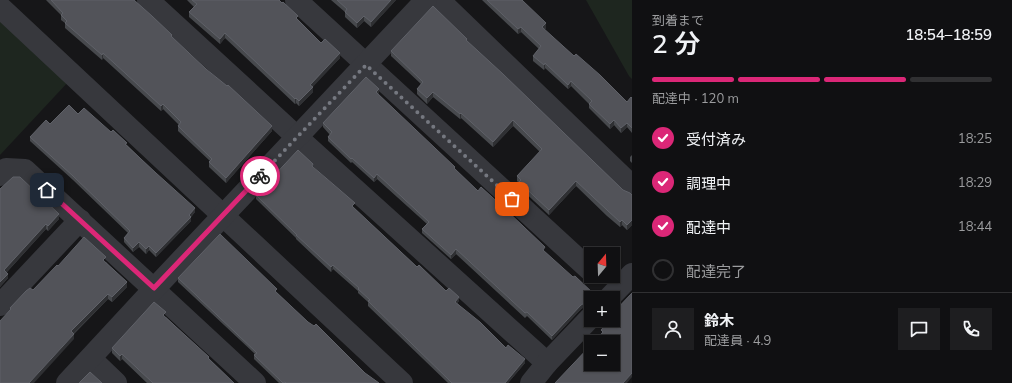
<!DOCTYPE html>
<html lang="ja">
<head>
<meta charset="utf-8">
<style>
	:root { --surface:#101012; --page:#1e1e20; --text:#f1f3f6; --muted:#9c9d9f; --line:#303032; --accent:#db2777 }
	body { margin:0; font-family:Mulish,"Noto Sans JP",sans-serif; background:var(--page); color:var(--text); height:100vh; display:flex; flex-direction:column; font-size:15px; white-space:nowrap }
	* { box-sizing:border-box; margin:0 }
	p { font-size:13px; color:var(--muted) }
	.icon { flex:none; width:22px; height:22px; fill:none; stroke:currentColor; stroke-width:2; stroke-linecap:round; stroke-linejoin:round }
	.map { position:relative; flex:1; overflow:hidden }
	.panel { display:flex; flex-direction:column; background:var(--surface); width:380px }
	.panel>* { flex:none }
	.needle { width:26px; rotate:19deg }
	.tools { position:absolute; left:584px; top:247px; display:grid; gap:8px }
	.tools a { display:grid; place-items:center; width:36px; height:36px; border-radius:0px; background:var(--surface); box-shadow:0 1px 3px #0004,0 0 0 1px var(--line); font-size:20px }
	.pin { position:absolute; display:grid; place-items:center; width:34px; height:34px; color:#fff; margin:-17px; border-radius:8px; box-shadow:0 2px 6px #0006 }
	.courier { position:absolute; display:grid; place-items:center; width:40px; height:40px; margin:-20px; border:3px solid #db2777; border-radius:50%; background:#fff; color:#222; box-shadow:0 1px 5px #0007 }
	.overview em { font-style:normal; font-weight:600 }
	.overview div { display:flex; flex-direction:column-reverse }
	.overview { display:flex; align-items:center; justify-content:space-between; height:68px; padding:0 20px }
	h1 { font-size:26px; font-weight:600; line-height:30px }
	.bar { display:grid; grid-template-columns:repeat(4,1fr); gap:6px 4px; align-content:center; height:48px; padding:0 20px }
	.bar i { height:5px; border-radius:3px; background:var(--line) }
	.bar .on { background:var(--accent) }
	.bar p { grid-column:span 4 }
	.line { display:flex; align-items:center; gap:10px; padding:0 20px; border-top:1px solid var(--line) }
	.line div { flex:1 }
	.round { display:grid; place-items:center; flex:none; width:42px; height:42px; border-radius:0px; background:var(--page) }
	ol { padding:0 20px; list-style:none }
	li { display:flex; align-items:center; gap:12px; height:44px }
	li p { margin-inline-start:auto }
	li .icon { padding:4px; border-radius:50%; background:var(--accent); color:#fff; stroke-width:4 }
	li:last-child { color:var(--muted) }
	li i { width:22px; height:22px; border:2px solid var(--line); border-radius:50% }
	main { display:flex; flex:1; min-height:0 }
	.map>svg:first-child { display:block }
	.green { fill:#1e261f }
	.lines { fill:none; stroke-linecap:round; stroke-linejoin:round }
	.minor { stroke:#37383d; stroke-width:22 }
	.wall { fill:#47494d }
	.shaded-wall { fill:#2f3033 }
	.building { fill:#525359; stroke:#5f6168 }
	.done { stroke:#757880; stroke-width:4; stroke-dasharray:0 7.2 }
	.route { stroke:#db2777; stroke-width:5 }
</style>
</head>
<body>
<main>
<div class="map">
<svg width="632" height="383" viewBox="0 0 632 383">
	<rect width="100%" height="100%" fill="#161618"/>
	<g class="green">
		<path d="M586 0H632V79L629 76Z"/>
		<path d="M0 15 69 81 0 155Z"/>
	</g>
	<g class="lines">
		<g class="minor">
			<path d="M148 0 297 137 547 363"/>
			<path d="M296 0 591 271"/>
			<path d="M439 0 632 186"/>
			<path d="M0 7 402 383"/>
			<path d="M0 175 6 169 25 170 255 383"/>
			<path d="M609 298 632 274"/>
			<path d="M0 305 80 220"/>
			<path d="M91 359 116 383"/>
			<path d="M67 383 154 289 426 0"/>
			<path d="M531 383 547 363 591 317"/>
		</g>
	</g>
	<g class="wall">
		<path d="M46 0H134L172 37 272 131 226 183 209 167V162L210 161 178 131V126L179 125 163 109 161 111 103 58 102 60 65 28V23L61 20V15Z"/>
		<path d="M187 0H279L321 43 340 58 312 87 313 92 299 106 296 103 295 104 225 38 220 44 189 17V12L194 7Z"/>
		<path d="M331 0H396L371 27 364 21 357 28 345 17V12Z"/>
		<path d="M482 0H522L546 28 544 30 574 56 627 102 632 98V133L627 127 621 133 614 125 610 129 589 108V104L571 86 568 89 545 68 544 70 533 61V56L539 49 521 32 518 34Z"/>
		<path d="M467 41 623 190 632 195V225L627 230 622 225 620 227 607 216 576 186 549 215 519 187V183L517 181V176L540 152 513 126 493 147 461 118 460 119 433 97 427 104 417 94V89L421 84 391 56V51Z"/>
		<path d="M379 93 378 94 455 170 545 252 594 298H591V302L588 305 581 309 552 340 527 316 525 318 456 254 451 259 422 233V229L427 224 377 179 374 182 352 162 351 163 328 141V137L330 135 323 127V123Z"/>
		<path d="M78 114 111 132 127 145 195 212 191 217V221L156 257 149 250 146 254 139 247 133 252 124 242V238L128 233 73 180 30 141V137L50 124Z"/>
		<path d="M632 155V163L630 161V157Z"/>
		<path d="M313 168 354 208 417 267 459 301 457 303 506 348 525 363 508 383H448L368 306V302L358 293V291L333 269 331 272 296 239V238L256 199V195Z"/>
		<path d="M0 189 59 219 48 231 46 229 7 272 8 278 0 287Z"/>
		<path d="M106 262 127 287 112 302 108 299 74 334V339L10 311V308L33 290 58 266Z"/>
		<path d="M178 278 277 293 308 322 365 373 379 383H279L254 359V355L255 354 178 282Z"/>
		<path d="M166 317 209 359 234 383H147L122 359 120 361 112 353V348Z"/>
	</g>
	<g class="shaded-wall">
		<path d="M391 0H396L371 27V22Z"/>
		<path d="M364 16V21L357 28V23Z"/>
		<path d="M546 23V28L542 32V27Z"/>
		<path d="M521 27V32L518 34V29Z"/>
		<path d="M225 33V38L220 44V39Z"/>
		<path d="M103 53V58L102 60V55Z"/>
		<path d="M340 53V58L310 90V85Z"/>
		<path d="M545 63V68L544 70V65Z"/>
		<path d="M571 81V86L568 89V85Z"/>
		<path d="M313 87V92L299 106V101Z"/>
		<path d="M379 89V93L376 96V92Z"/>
		<path d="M433 92V97L427 104V98Z"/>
		<path d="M296 98V103L295 104V99Z"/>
		<path d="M163 104V109L161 111V106Z"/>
		<path d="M461 113V118L460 119V114Z"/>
		<path d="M513 120V126L493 147V142Z"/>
		<path d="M614 120V125L610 129V124Z"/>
		<path d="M627 123V127L621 133V128Z"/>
		<path d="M272 126V131L226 183V178Z"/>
		<path d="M377 174V179L374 182V178Z"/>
		<path d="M576 181V186L549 215V210Z"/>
		<path d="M195 208V212L191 217V221L156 257V253Z"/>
		<path d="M59 214V219L48 231V226Z"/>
		<path d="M622 220V225L620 227V222Z"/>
		<path d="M632 220V225L627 230V225Z"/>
		<path d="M46 224V229L4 275V270Z"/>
		<path d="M139 242V247L133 252V248Z"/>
		<path d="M149 246V250L146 254V249Z"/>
		<path d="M456 249V254L451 259V255Z"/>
		<path d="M333 265V269L331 272V267Z"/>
		<path d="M8 274V278L0 287V282Z"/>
		<path d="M127 282V287L112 302V297Z"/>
		<path d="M108 294V299L71 336V331Z"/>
		<path d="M594 294V298H591V302L588 305 581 309 552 340V336L581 305Z"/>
		<path d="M459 297V301L455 306V302Z"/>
		<path d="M74 334V339L34 383H29Z"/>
		<path d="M122 354V359L120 361V356Z"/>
		<path d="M525 359V363L508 383H505Z"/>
		<path d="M632 373V377L627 383H623Z"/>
	</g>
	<g class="building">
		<path d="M51 0H134L152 16 172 35 171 36 206 69 227 86 228 85 272 126 226 178 209 162 212 159 178 126 181 122 163 104 161 106 103 53 102 55 65 23 67 21 61 15 63 13Z"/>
		<path d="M192 0H279L282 3 283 2 298 16 296 18 321 43 325 39 340 53 310 85 313 87 299 101 296 98 295 99 225 33 220 39 189 12 197 4Z"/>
		<path d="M337 0H391L371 22 364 16 357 23 345 12 347 9Z"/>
		<path d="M487 0H522L546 23 542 27 574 56 576 54 600 75 627 102 631 97 632 98V128L627 123 621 128 614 120 610 124 589 104 592 101 571 81 568 85 545 63 544 65 533 56 541 46 521 27 518 29Z"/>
		<path d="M433 6 467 39 466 40 503 74 623 190 630 193 632 195V220L627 225 622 220 620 222 607 210 576 181 549 210 519 182 521 180 517 176 542 149 513 120 493 142 461 113 460 114 433 92 427 98 417 89 423 82 391 51Z"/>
		<path d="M366 77 379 89 376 92 455 167 454 168 478 191 481 187 503 207 545 247 543 250 573 277 575 276 594 294 588 301 581 305 552 336 527 312 525 313 456 249 451 255 422 229 429 222 377 174 374 178 352 158 351 159 328 137 332 132 323 123Z"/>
		<path d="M69 105 78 114 84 108 111 132 113 130 127 143 125 144 156 173 195 208 189 215 191 217 156 253 149 246 146 249 139 242 133 248 124 238 130 231 73 176 30 137 46 120 50 124Z"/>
		<path d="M298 150 313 164 312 166 355 203 352 206 417 267 419 265 446 291 449 288 459 297 455 302 480 322 506 348 508 345 525 359 505 383H452L368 301 370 300 358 289 359 288 333 265 331 267 296 235H297L256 195Z"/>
		<path d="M13 177H20L59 214 48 226 46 224 4 270 8 274 0 282V189Z"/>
		<path d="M220 234 277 289 275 291 308 322 314 326 316 324 365 373 379 383H286L285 382 283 383 254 355 257 353 178 278Z"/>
		<path d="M84 237 106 257 103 260 127 282 112 297 108 294 71 331 74 334 29 383H0V321L11 309 10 308 26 291 30 288 33 290 57 265 58 266Z"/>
		<path d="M632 293V373L623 383H555L591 345V364H613V342H594L603 332 601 330 610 320H613V313Z"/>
		<path d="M154 302 166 312 163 315 209 357 208 358 234 383H153L122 354 120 356 112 348Z"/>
		<path d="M90 372 102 383H79Z"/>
	</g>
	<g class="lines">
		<path class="done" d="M260 176 366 65 512 199"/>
		<path class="route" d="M47 190 154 288 260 176"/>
	</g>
</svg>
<div class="tools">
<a><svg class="needle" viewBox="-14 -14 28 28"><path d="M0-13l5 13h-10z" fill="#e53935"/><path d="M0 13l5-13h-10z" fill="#9c9d9f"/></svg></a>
<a>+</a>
<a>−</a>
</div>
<div class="pin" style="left:512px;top:199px;background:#ea580c"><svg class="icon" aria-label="bag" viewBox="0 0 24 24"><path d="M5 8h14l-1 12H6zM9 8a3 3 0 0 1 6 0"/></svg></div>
<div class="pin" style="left:47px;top:190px;background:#1f2937"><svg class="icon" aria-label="home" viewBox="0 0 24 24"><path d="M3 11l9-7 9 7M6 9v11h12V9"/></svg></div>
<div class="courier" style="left:260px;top:176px"><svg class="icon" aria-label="bike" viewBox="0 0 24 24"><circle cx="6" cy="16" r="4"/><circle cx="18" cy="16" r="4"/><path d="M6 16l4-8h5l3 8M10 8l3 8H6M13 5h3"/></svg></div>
</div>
<section class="panel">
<div class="overview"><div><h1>2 分</h1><p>到着まで</p></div><em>18:54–18:59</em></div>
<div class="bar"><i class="on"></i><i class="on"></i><i class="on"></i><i></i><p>配達中 · 120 m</p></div>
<ol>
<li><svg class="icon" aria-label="check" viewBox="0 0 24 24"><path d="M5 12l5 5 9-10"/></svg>受付済み<p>18:25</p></li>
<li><svg class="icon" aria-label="check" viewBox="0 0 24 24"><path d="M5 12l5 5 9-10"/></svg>調理中<p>18:29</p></li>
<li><svg class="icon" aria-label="check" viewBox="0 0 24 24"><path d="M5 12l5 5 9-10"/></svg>配達中<p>18:44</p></li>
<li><i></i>配達完了</li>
</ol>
<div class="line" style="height:72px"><a class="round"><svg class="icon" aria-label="person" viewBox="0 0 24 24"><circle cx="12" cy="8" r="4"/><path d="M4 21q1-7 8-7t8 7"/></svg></a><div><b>鈴木</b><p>配達員 · 4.9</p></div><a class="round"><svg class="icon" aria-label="chat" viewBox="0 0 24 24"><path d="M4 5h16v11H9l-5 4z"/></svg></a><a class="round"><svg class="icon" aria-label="phone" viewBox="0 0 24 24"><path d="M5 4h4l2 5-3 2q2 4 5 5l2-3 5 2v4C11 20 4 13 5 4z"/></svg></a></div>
</section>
</main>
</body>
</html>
